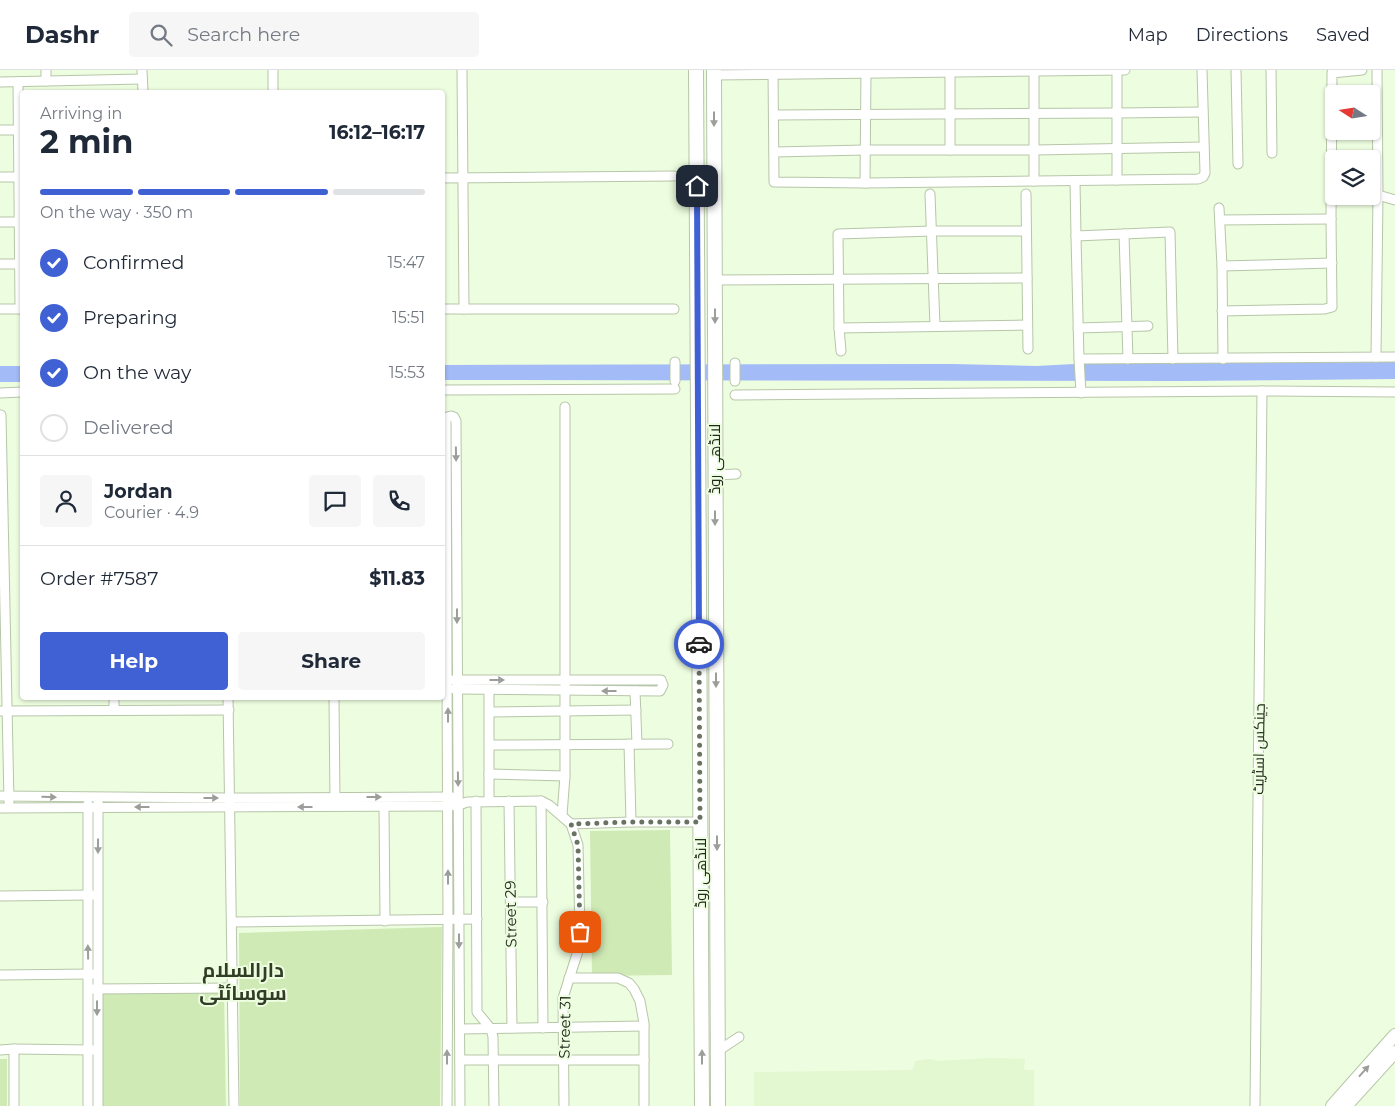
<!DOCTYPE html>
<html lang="en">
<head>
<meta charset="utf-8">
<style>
	:root { --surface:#fff; --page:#f6f6f7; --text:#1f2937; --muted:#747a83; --line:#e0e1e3; --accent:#4061d3 }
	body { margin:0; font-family:Montserrat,Cairo,sans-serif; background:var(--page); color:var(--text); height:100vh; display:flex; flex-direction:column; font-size:19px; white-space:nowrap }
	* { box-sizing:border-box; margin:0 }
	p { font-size:16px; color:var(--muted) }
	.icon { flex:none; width:28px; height:28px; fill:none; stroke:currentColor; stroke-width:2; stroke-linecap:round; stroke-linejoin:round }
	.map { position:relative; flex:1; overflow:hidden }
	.panel { position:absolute; left:20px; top:20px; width:425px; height:610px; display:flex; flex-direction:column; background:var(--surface); border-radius:5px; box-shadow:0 1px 4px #0004 }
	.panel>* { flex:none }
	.needle { width:32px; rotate:282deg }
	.controls { position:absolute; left:1325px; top:15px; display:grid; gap:10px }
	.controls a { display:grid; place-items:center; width:55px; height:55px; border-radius:5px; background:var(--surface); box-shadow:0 1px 4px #0004; font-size:25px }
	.pin { position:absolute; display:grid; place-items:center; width:42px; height:42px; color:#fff; margin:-21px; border-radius:10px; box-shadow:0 2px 8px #0006 }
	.courier { position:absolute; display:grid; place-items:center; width:50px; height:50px; margin:-25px; border:4px solid #4061d3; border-radius:50%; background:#fff; color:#222; box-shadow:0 1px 6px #0007 }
	.overview em { font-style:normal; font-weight:700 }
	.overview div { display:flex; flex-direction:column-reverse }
	.overview { display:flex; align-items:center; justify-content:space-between; height:85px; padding:0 20px }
	h1 { font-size:32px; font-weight:700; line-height:38px }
	.bar { display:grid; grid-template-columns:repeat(4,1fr); gap:8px 5px; align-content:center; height:60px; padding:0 20px }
	.bar i { height:6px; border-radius:4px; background:var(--line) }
	.bar .current { background:var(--accent) }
	.bar p { grid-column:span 4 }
	.line { display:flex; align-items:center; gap:12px; padding:0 20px; border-top:1px solid var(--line) }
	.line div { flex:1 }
	.round { display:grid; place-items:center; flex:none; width:52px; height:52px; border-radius:5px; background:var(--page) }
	ol { padding:0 20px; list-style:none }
	li { display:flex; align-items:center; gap:15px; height:55px }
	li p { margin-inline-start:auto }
	li .icon { padding:5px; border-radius:50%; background:var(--accent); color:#fff; stroke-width:4 }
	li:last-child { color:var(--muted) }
	li i { width:28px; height:28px; border:2px solid var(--line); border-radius:50% }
	.action { display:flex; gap:10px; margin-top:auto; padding:10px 20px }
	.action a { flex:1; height:58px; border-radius:5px; background:var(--accent); color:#fff; font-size:20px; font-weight:700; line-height:58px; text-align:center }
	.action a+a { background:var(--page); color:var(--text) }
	header { display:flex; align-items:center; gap:30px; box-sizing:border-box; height:70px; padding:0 25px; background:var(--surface); border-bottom:1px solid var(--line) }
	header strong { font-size:24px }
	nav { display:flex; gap:28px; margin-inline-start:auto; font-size:18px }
	.search { width:350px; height:45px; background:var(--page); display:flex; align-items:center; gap:12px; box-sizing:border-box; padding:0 18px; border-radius:5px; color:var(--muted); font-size:19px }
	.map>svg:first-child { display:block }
	.built { fill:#e3f7d1 }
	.green { fill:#d0eab6 }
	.water { fill:#a3bbf7 }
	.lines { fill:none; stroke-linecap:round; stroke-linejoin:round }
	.minor-casing { stroke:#b7c6a9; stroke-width:11 }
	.secondary-casing { stroke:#b7c6a9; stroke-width:14 }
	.primary-casing { stroke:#b7c6a9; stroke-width:16 }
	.minor { stroke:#fff; stroke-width:9 }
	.secondary { stroke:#fff; stroke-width:12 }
	.primary { stroke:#fff; stroke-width:14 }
	.oneway { fill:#9c9e99 }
	.done { stroke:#697361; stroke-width:5; stroke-dasharray:0 9 }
	.route { stroke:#4061d3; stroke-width:6 }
	.labels { text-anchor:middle; stroke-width:4; stroke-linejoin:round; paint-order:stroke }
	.street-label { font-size:15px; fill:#22281d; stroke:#edfddf }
	.district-label { font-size:20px; font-weight:bold; fill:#313d25; stroke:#edfddf }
</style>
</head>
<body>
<header>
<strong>Dashr</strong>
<div class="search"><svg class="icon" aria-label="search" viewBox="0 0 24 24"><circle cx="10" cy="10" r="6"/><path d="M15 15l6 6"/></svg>Search here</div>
<nav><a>Map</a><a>Directions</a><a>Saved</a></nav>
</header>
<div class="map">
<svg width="1395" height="1036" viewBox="0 0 1395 1036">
	<rect width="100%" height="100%" fill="#edfddf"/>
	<path class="built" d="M988 988 1025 989 1024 1000H1034V1036H754V1002L913 1000 915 991 929 989 938 991Z"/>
	<g class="green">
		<path d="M670 760 672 905 592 906 590 761Z"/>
		<path d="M442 857 440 1036H240L239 863Z"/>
		<path d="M224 922 226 1036H102L103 924Z"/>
		<rect x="0" y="989" width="7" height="47"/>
	</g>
	<g class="water">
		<path d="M1395 292V309L1181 311 443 310 442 295 952 294 1037 296 1074 294Z"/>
		<rect x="0" y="296" width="22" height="16"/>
	</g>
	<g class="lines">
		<defs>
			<g id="minor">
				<path d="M46 0V11"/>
				<path d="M142 0 143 22"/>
				<path d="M273 0V22"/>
				<path d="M462 0 464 239"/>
				<path d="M773 0 774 112 865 113 1198 109 1203 107 1205 103 1202 0"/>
				<path d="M950 0V80"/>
				<path d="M1034 0V111"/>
				<path d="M1117 0V110"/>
				<path d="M1236 0 1238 94"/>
				<path d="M1271 0 1272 83"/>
				<path d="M714 5 1125 0"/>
				<path d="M0 12 142 9"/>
				<path d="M18 12 20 239"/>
				<path d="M774 45 1117 43 1203 42"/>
				<path d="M0 60H22"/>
				<path d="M774 82 865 80H1034L1204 77"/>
				<path d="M0 107H22"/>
				<path d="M442 108 674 106"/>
				<path d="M1075 111 1076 166 1170 162 1173 289"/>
				<path d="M865 113 866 0"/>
				<path d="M1371 123 1395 130"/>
				<path d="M930 124 935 256"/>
				<path d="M1026 124 1028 279"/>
				<path d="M1219 138 1222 196 1223 289"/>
				<path d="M1221 150 1331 149"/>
				<path d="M0 152H22"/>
				<path d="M1124 164 1128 289"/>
				<path d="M1076 166 1079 289 1395 287"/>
				<path d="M0 194H22"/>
				<path d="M1222 196 1332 193"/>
				<path d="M714 210 1027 208"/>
				<path d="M0 239H22"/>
				<path d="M442 239H674"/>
				<path d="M1222 241 1325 239 1332 237 1331 149 1332 3 1362 0"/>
				<path d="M839 258 1027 255"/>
				<path d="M1078 258 1148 256"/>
				<path d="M841 281 839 258 838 164 932 161H1026"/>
				<path d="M1376 287 1378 125 1377 0"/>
				<path d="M1079 289 1081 323"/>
				<path d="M735 293V311"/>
				<path d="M675 311V292"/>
				<path d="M442 320 675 319"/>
				<path d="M0 323 22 322"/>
				<path d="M735 325 1262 321 1395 322"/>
				<path d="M1 345 9 732"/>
				<path d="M715 405 736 404"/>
				<path d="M453 610H661L663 615 660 621 454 619"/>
				<path d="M489 619V730"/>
				<path d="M635 621 637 674"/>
				<path d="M114 628V640"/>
				<path d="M228 628 234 1036"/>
				<path d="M334 628 335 732"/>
				<path d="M0 641 229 640"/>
				<path d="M490 642 636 640"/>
				<path d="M629 674 631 752"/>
				<path d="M490 675 668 674"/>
				<path d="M489 704 565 706"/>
				<path d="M0 726 230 728 452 727"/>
				<path d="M476 731 477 942 491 959 493 967 494 1036"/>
				<path d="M509 731 512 958"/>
				<path d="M541 731 543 958"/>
				<path d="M88 734V1036"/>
				<path d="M384 736 385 851"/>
				<path d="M0 738 448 736 459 735 467 732 541 731 549 735 571 754 578 775 580 863 578 881 563 928 564 1036"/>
				<path d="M562 745 565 706V337"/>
				<path d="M571 754 631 752H701"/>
				<path d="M0 826 92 825"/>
				<path d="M511 832H543"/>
				<path d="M232 852 477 849"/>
				<path d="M0 905 92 904"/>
				<path d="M569 908H618L629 913 634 919 640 931 644 953V1036"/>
				<path d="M93 919 232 918"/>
				<path d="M460 959 644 956"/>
				<path d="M14 979 93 980"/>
				<path d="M0 980 14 979V1036"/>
				<path d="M718 981 739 967"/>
				<path d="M460 990H644"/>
				<path d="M98 1036V732"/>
				<path d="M447 1036 448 850 446 351 447 347 451 346 454 347 456 351 460 1036"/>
				<path d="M1255 1036 1262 321"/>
			</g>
			<g id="secondary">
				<path d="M1332 1036 1395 965"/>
				<path d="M1346 1036 1395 982"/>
			</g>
			<g id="primary">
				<path d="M696 0 702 1036"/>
				<path d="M714 0 718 1036"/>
			</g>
		</defs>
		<use href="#minor" class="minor-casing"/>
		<use href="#secondary" class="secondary-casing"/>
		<use href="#primary" class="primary-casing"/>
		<use href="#minor" class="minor"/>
		<use href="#secondary" class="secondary"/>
		<use href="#primary" class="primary"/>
	</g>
	<defs><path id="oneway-solid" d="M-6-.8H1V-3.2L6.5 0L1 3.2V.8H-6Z" transform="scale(1.25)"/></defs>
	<g class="oneway">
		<use href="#oneway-solid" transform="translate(714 49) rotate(90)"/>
		<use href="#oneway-solid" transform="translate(715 246) rotate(90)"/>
		<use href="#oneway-solid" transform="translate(456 384) rotate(89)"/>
		<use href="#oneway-solid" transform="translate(715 448) rotate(90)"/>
		<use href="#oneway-solid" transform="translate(457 546) rotate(90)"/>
		<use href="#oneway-solid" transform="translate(497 610)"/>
		<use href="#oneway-solid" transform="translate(716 610) rotate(90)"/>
		<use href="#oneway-solid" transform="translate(609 621) rotate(-180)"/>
		<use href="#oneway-solid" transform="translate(448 645) rotate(-90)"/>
		<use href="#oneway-solid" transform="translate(458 709) rotate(89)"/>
		<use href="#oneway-solid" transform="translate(49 727) rotate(1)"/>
		<use href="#oneway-solid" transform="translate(374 727)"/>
		<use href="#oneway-solid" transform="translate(211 728)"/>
		<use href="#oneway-solid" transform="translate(142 737) rotate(-180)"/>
		<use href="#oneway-solid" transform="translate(305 737) rotate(180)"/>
		<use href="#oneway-solid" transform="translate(717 773) rotate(90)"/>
		<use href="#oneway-solid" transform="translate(98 776) rotate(90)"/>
		<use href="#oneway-solid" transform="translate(448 807) rotate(-90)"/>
		<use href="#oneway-solid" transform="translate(459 871) rotate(90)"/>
		<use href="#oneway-solid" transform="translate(88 882) rotate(-91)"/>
		<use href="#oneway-solid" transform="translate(97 938) rotate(90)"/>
		<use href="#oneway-solid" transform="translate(447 987) rotate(-90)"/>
		<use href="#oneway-solid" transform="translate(702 987) rotate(-90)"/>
		<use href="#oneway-solid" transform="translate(1364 1001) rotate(-48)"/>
	</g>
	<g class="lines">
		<path class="done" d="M580 862 578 775 571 754 631 752H700L699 574"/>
		<path class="route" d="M697 116 699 574"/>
	</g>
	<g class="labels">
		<g class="street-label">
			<text transform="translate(715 389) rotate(-90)" y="5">لانڈھی روڈ</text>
			<text transform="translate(1259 679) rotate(-89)" y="5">جینکس اسٹریٹ</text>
			<text transform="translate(701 803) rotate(-90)" y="5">لانڈھی روڈ</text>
			<text transform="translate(511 844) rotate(-91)" y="5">Street 29</text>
			<text transform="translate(565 957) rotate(-89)" y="5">Street 31</text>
		</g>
		<g class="district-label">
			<text x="243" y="907">دارالسلام<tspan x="243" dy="23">سوسائٹی</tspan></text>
		</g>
	</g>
</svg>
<div class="controls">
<a><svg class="needle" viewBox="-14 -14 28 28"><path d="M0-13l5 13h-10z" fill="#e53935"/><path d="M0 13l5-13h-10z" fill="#747a83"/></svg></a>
<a><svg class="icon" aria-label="layers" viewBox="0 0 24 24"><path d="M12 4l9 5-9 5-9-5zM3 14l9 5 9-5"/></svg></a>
</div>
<div class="pin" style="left:580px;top:862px;background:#ea580c"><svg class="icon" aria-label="bag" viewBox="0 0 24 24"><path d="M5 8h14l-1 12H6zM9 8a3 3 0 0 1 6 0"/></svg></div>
<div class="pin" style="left:697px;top:116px;background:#1f2937"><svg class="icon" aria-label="home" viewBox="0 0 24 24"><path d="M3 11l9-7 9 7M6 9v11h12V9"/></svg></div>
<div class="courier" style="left:699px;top:574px"><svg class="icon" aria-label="car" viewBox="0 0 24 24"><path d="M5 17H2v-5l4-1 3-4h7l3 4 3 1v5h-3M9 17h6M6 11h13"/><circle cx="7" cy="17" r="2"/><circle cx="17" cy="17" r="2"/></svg></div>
<section class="panel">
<div class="overview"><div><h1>2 min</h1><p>Arriving in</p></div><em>16:12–16:17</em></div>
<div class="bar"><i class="current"></i><i class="current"></i><i class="current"></i><i></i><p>On the way · 350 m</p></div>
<ol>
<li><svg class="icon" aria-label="check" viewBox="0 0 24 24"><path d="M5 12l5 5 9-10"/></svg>Confirmed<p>15:47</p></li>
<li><svg class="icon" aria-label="check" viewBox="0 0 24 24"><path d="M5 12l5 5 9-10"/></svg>Preparing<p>15:51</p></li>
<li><svg class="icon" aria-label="check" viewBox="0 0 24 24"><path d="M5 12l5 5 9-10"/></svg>On the way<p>15:53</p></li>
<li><i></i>Delivered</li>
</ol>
<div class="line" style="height:90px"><a class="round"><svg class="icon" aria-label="person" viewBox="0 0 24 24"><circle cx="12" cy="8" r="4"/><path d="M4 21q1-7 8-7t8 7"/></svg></a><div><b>Jordan</b><p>Courier · 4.9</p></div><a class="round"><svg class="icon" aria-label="chat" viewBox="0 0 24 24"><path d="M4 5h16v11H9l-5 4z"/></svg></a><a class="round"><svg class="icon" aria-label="phone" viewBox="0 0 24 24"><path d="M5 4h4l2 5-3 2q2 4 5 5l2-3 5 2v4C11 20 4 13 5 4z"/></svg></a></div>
<div class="line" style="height:65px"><div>Order #7587</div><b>$11.83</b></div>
<div class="action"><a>Help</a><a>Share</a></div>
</section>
</div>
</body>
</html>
